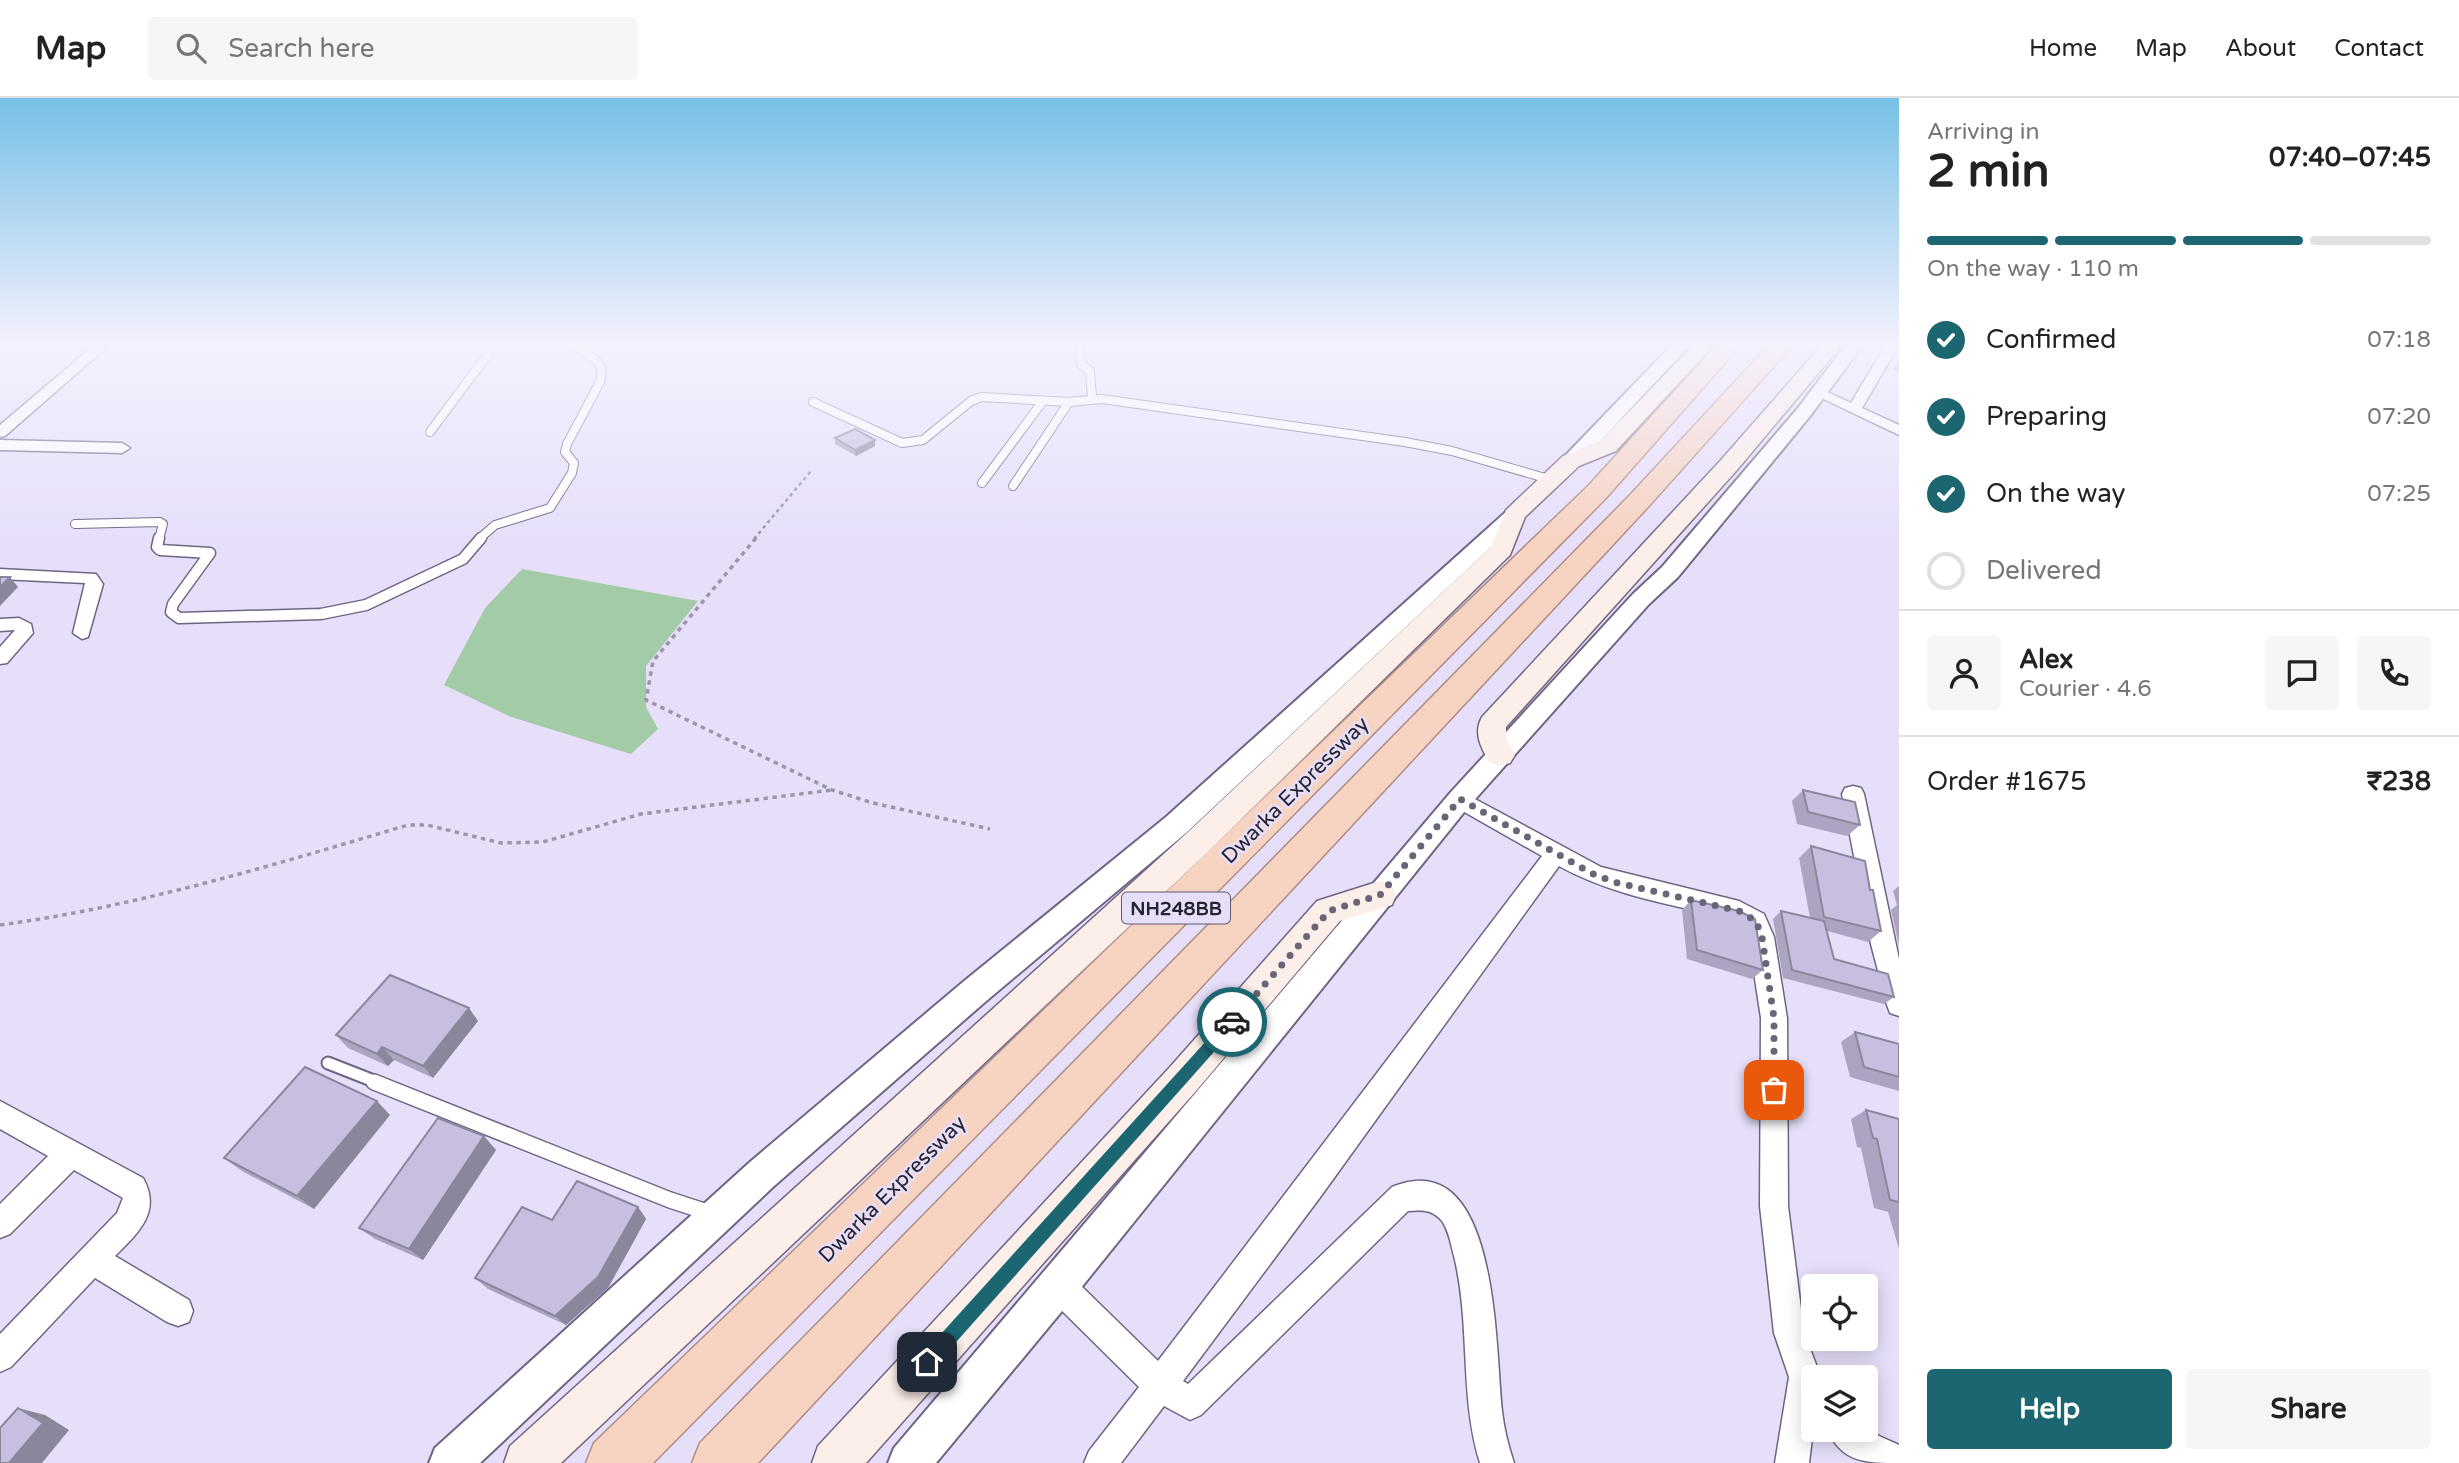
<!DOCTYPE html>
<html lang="en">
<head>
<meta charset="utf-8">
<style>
	:root { --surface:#fff; --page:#f6f6f6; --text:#222; --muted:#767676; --line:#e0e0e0; --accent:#1b6671 }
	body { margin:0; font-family:"Varela Round",sans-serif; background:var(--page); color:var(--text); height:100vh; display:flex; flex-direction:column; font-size:26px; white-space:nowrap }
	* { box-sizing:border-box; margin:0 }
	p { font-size:23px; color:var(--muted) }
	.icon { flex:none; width:38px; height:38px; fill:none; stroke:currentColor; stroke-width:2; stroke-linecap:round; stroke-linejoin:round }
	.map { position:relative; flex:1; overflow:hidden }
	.drawer { display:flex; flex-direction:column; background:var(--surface); width:560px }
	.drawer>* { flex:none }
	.controls { position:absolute; left:1801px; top:1176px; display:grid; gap:14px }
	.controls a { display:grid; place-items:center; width:77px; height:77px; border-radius:7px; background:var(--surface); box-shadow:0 4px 18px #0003; font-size:35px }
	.pin { position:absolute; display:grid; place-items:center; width:60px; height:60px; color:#fff; margin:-30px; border-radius:14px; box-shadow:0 4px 10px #0006 }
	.courier { position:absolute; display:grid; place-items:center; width:70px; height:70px; margin:-35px; border:5px solid #1b6671; border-radius:50%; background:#fff; color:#222; box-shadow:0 2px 9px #0007 }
	.head em { font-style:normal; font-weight:700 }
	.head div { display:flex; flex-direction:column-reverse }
	.head { display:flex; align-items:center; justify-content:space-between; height:119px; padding:0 28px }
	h1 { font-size:46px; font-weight:700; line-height:52px }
	.bar { display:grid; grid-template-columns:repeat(4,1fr); gap:10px 7px; align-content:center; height:84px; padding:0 28px }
	.bar i { height:9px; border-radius:5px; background:var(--line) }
	.bar .current { background:var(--accent) }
	.bar p { grid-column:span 4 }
	.line { display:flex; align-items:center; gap:18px; padding:0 28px; border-top:2px solid var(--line) }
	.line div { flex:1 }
	.round { display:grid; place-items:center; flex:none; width:74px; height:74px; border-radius:7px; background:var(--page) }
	ol { padding:0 28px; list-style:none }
	li { display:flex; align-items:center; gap:21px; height:77px }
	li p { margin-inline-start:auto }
	li .icon { padding:7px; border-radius:50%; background:var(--accent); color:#fff; stroke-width:4 }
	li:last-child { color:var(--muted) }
	li i { width:38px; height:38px; border:4px solid var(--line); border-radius:50% }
	.button { display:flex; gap:14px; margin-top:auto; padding:14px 28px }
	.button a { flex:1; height:80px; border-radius:7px; background:var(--accent); color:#fff; font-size:28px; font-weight:700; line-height:80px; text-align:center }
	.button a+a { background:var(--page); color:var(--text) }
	header { display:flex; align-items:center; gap:42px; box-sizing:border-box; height:98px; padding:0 35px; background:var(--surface); border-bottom:2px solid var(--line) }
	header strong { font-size:33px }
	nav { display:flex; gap:38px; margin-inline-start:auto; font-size:24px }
	.search { width:490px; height:63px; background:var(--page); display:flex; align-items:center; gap:18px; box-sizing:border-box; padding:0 24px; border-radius:7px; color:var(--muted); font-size:26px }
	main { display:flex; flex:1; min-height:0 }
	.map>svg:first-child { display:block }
	.green { fill:#a4cba8 }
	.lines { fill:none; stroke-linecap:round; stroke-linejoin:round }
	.service-far3-casing { stroke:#6e6583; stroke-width:10 }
	.service-far2-casing { stroke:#6e6583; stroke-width:13 }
	.service-far1-casing { stroke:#6e6583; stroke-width:15 }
	.service-casing { stroke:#6e6583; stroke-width:18 }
	.minor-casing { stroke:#6e6583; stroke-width:3 }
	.tertiary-casing { stroke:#6e6583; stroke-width:4 }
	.secondary-casing { stroke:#6e6583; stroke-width:3 }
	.trunk-casing { stroke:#ad8e84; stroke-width:3 }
	.path-far1 { stroke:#9c96ab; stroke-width:2.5; stroke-dasharray:3.5 3.5; stroke-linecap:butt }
	.path { stroke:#9c96ab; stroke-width:3.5; stroke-dasharray:4.5 4.5; stroke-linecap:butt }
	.service-far3 { stroke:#fff; stroke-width:8 }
	.service-far2 { stroke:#fff; stroke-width:10 }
	.service-far1 { stroke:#fff; stroke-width:11 }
	.service { stroke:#fff; stroke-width:15 }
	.minor { fill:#fff; fill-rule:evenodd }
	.tertiary { fill:#fff; fill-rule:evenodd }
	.secondary { fill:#fceee8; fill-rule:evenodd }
	.trunk { fill:#f7d3c2; fill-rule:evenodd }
	.wall { fill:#aca4c1 }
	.shaded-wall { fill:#8c869d }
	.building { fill:#c8bfe0; stroke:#8c869d; stroke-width:2 }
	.route { fill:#1b6671 }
	.done { stroke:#6a6576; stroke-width:7; stroke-dasharray:0 12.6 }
	.labels { text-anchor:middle; stroke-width:5; stroke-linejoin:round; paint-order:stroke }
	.shield { fill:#e7dffa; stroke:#615b6c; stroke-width:2 }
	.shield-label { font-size:19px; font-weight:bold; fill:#27232f }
	.street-label { font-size:21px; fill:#27232f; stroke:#e7dffa }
</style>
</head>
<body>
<header>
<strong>Map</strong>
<div class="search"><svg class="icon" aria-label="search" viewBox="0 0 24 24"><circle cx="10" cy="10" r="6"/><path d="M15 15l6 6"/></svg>Search here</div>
<nav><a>Home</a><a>Map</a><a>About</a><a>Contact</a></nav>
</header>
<main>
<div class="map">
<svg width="1899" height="1365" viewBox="0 0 1899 1365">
	<rect width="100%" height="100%" fill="#e7dffa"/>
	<path class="green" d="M522 471 698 503 646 568V609L658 631 631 656 511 619 444 587 485 510Z"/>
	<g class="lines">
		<defs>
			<g id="service-far3">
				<path d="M1080 248 1081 266 1090 273 1092 300"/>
				<path d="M813 304 902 345 923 342 971 303 981 299 1069 304 1102 301 1405 344 1452 353 1552 382"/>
				<path d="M430 334 494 248"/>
				<path d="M982 385 1043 303"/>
				<path d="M1013 388 1069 304"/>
				<path d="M75 426 160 424 163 426 159 441"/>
				<path d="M479 441 495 427 550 410 572 375 574 365 565 354 567 346 600 284C606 262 591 259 575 248"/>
			</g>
			<path id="service-far2" d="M159 440 157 449 160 452 210 455 173 506 171 514 179 520 321 516 366 507 463 461 481 440"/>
			<path id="service-far1" d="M328 965 379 985"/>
			<path id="service" d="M374 984 670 1102 710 1115"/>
			<g id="minor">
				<path d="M93 248H108L5 338 0 339V327Z"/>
				<path d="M1885 248H1898L1862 310 1899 327V337L1811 295 1813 292H1823L1851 305Z"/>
				<path d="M0 342 122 345 130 350 122 355 0 352Z"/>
				<path d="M0 471 96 476 103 486 88 539 82 541 73 535 85 485 0 481Z"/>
				<path d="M19 520 31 526 33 535 7 565 0 566V549L15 532 0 533V521Z"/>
				<path d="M1853 688 1861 690 1864 696 1899 861V918L1890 915 1887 907 1871 846 1842 696 1845 690Z"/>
				<path d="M1460 693 1601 769 1739 803 1764 816 1774 839 1787 920 1788 1108 1804 1235 1817 1269 1824 1279H1813V1332L1809 1365H1775L1789 1279 1774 1235 1760 1108 1761 920 1747 829 1733 821C1674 807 1613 798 1559 768L1321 1098 1183 1283 1188 1286 1392 1089C1500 1044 1495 1253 1502 1313 1504 1331 1508 1347 1514 1365H1480C1459 1298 1471 1226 1454 1158 1451 1147 1449 1133 1442 1123 1432 1111 1422 1112 1408 1113L1201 1317 1190 1322 1164 1308 1121 1365H1084L1089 1353 1139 1289 1048 1199 1044 1188 1048 1177 1059 1173 1070 1177 1158 1263 1542 758 1452 707 1449 701 1452 695Z"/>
				<path d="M0 1003 143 1080C162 1114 138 1135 115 1158L189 1202 193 1213 189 1224 178 1228 167 1224 95 1180 11 1269 0 1274V1236L117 1115 123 1100 74 1072 10 1136 0 1140V1106L48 1058 0 1031Z"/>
				<path d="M1866 1328 1879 1338 1899 1347V1365C1868 1365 1841 1365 1828 1332H1866Z"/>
			</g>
			<g id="tertiary">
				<path d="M1671 248H1689L1578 367H1564L1561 363 1564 359Z"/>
				<path d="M1845 248H1862L1810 318 1678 479 1649 506 1469 708 1072 1201 936 1365H888L894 1350 1451 694 1633 496 1662 469 1798 310Z"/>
				<path d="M1514 411 1521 413 1524 417 1521 421 1186 735 985 904 774 1088 480 1365H429L435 1350 750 1064 963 884 1166 719 1507 413Z"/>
			</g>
			<g id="secondary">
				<path d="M1693 248H1713L1616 353 1579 368 1525 419 1510 457 1210 752 561 1365H504L510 1348 1188 734 1491 449 1506 412 1563 358 1600 343Z"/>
				<path d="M1821 248H1841L1737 372 1506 629V641L1515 657 1510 665 1500 668 1490 665C1481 650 1473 635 1482 619L1721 362Z"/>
				<path d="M1380 783 1392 787 1396 797 1392 807 1340 823 1196 993 866 1365H812L818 1348 1170 969 1317 803Z"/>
			</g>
			<g id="trunk">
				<path d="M1716 248H1740L1606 400 653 1365H586L594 1345 1588 388Z"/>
				<path d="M1768 248H1792L1648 409 758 1365H692L700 1345 1630 397Z"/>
			</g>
		</defs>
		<use href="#service-far3" class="service-far3-casing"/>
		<use href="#service-far2" class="service-far2-casing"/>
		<use href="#service-far1" class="service-far1-casing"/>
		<use href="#service" class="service-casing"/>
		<use href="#minor" class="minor-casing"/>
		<use href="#tertiary" class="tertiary-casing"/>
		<use href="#secondary" class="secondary-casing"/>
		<use href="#trunk" class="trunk-casing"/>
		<path class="path-far1" d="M754 441 811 373"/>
		<g class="path">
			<path d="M756 440 653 563 646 602 832 692 873 705 990 731"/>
			<path d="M0 827C140 808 273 767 408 727H427L501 745 543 744 641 716 832 692"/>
		</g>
		<use href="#service-far3" class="service-far3"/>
		<use href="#service-far2" class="service-far2"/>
		<use href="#service-far1" class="service-far1"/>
		<use href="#service" class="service"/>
		<use href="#minor" class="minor"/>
		<use href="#tertiary" class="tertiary"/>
		<use href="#secondary" class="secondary"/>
		<use href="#trunk" class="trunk"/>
	</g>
	<g class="wall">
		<path d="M1899 262V276L1893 270Z"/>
		<path d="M835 340 875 342V348L856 358 835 346Z"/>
		<path d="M1803 692 1860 727 1847 738 1797 726 1792 703Z"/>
		<path d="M1811 748 1870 792 1881 833 1868 844 1827 833 1834 861 1894 899 1884 906 1783 880 1773 821 1781 813 1810 820 1799 760Z"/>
		<path d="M1899 788V848L1891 812 1897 807 1893 793Z"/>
		<path d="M1691 802 1763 872 1752 881 1687 861 1682 812Z"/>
		<path d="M478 923 433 980 394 962 388 968 348 950 336 937Z"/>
		<path d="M1855 934 1899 946V993L1850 979 1841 944Z"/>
		<path d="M1866 1012 1899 1021V1151L1888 1114 1874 1110 1861 1050 1857 1049 1851 1021Z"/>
		<path d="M390 1017 314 1111 242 1073 224 1060Z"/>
		<path d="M496 1052 423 1162 375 1141 359 1130Z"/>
		<path d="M638 1109 646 1121 608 1190 566 1227 488 1191 475 1180 552 1122Z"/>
	</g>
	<g class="shaded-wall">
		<path d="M875 342V348L856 358 855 352Z"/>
		<path d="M10 479 18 489 0 508V489Z"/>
		<path d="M469 910 478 923 433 980 423 968Z"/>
		<path d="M382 949 394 962 388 968 377 956Z"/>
		<path d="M377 1003 390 1017 314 1111 297 1098Z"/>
		<path d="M484 1038 496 1052 423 1162 409 1151Z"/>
		<path d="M638 1109 646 1121 608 1190 566 1227 555 1218Z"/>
		<path d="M18 1310 45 1317 69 1332 42 1365H9Z"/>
	</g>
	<g class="building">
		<path d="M855 331 875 342 855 352 835 340Z"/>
		<path d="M0 479H10L0 489Z"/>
		<path d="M1803 692 1855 704 1860 727 1808 714Z"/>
		<path d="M1811 748 1865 763 1870 792H1873L1881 833 1824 819Z"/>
		<path d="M1691 802 1739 813 1755 821 1763 872 1697 852Z"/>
		<path d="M1781 813 1824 823 1834 861 1888 876 1894 899 1792 872Z"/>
		<path d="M390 877 469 910 423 968 382 949 377 956 336 937Z"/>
		<path d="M1855 934 1899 946V979L1864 969Z"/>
		<path d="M305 969 377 1003 297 1098 224 1060Z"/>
		<path d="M1866 1012 1899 1021V1104L1890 1102 1877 1041 1873 1040Z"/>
		<path d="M438 1020 484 1038 409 1151 359 1130Z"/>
		<path d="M577 1083 638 1109 598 1179 555 1218 475 1180 522 1109 552 1122Z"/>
		<path d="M18 1310 43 1325 9 1365H0V1330Z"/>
	</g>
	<linearGradient id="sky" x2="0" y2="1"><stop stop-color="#76c0e6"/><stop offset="0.56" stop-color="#f4f1fd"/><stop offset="1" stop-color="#f4f1fd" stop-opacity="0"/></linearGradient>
	<rect width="1899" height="440" fill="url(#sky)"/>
	<path class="route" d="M1232 918 1239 924 1237 928 933 1270 927 1272 921 1270 918 1264 921 1258 1227 920Z"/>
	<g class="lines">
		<path class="done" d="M1232 924 1329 813 1380 797 1460 701 1593 776 1614 784 1739 813 1756 823 1762 839 1774 920V992"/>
	</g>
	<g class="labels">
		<rect class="shield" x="1122" y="794.5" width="108" height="31" rx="5"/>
		<g class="shield-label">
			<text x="1176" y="817">NH248BB</text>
		</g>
		<g class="street-label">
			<text transform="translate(1295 692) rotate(-45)" y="7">Dwarka Expressway</text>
			<text transform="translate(892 1091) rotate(-45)" y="7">Dwarka Expressway</text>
		</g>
	</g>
</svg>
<div class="controls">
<a><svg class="icon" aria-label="locate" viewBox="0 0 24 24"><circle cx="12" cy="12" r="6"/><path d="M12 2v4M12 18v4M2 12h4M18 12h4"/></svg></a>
<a><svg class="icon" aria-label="layers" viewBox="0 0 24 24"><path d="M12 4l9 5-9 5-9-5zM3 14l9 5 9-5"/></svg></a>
</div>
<div class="pin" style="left:1774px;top:992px;background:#ea580c"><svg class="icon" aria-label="bag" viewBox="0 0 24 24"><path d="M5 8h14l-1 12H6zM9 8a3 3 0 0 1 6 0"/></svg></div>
<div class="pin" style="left:927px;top:1264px;background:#1f2937"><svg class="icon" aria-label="home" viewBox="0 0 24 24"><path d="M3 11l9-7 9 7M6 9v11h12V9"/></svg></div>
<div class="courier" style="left:1232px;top:924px"><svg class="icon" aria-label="car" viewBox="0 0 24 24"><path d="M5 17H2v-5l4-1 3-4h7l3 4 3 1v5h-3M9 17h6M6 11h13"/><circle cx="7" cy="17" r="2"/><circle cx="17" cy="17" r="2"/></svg></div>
</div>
<section class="drawer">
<div class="head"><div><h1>2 min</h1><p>Arriving in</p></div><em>07:40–07:45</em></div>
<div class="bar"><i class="current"></i><i class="current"></i><i class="current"></i><i></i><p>On the way · 110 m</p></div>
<ol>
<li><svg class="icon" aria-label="check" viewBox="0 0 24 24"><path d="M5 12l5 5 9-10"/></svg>Confirmed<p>07:18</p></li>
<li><svg class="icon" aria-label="check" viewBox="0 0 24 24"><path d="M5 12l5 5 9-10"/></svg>Preparing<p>07:20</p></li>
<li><svg class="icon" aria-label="check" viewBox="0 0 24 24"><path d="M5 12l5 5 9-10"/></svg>On the way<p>07:25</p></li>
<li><i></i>Delivered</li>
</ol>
<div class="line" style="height:126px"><a class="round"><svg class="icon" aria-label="person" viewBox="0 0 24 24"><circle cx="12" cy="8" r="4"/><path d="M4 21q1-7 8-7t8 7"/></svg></a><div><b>Alex</b><p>Courier · 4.6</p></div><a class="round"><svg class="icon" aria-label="chat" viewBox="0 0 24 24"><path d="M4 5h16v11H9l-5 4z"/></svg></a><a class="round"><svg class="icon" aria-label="phone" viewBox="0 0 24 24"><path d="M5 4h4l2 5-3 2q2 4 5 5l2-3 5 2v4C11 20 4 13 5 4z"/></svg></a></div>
<div class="line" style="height:91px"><div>Order #1675</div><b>₹238</b></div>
<div class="button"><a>Help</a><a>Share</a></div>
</section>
</main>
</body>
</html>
